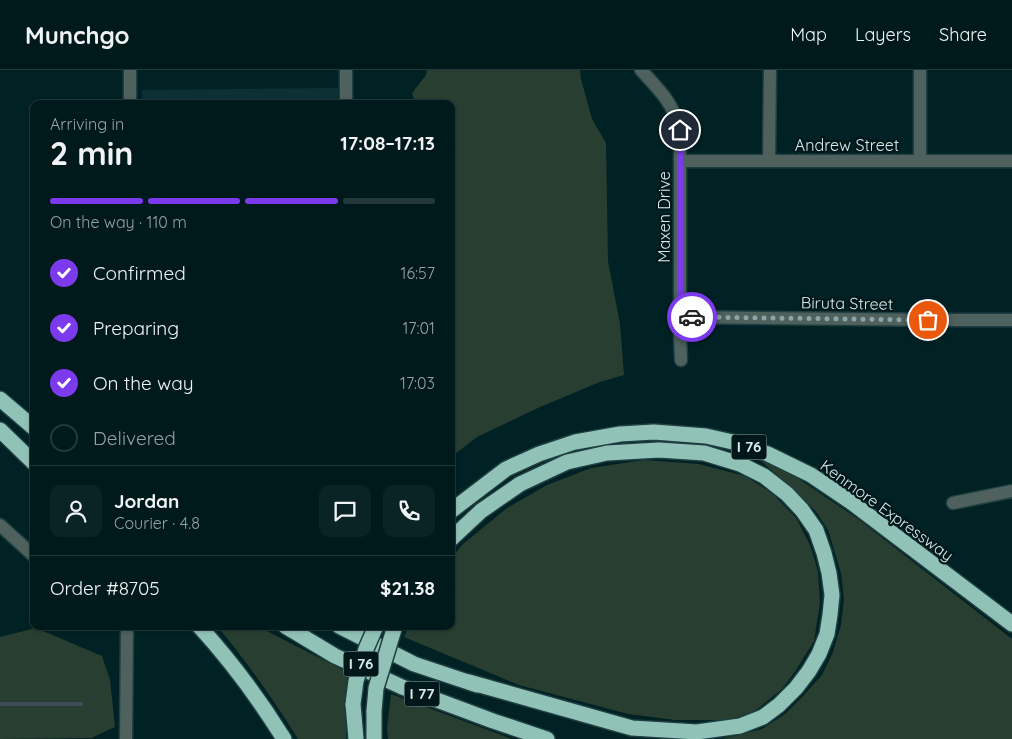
<!DOCTYPE html>
<html lang="en">
<head>
<meta charset="utf-8">
<style>
	:root { --surface:#001a1c; --page:#0a2325; --text:#f1f3f6; --muted:#95a1a3; --line:#22383b; --accent:#7c3aed }
	body { margin:0; font-family:Quicksand,sans-serif; background:var(--page); color:var(--text); height:100vh; display:flex; flex-direction:column; font-size:19px; white-space:nowrap }
	* { box-sizing:border-box; margin:0 }
	p { font-size:16px; color:var(--muted) }
	.icon { flex:none; width:28px; height:28px; fill:none; stroke:currentColor; stroke-width:2; stroke-linecap:round; stroke-linejoin:round }
	.map { position:relative; flex:1; overflow:hidden }
	.drawer { position:absolute; left:30px; top:30px; width:425px; height:530px; display:flex; flex-direction:column; background:var(--surface); border-radius:10px; box-shadow:0 1px 4px #0004,0 0 0 1px var(--line) }
	.drawer>* { flex:none }
	.pin { position:absolute; display:grid; place-items:center; width:42px; height:42px; color:#fff; margin:-21px; border:2px solid #fff; border-radius:50%; box-shadow:0 1px 5px #0007 }
	.courier { position:absolute; display:grid; place-items:center; width:50px; height:50px; margin:-25px; border:4px solid #7c3aed; border-radius:50%; background:#fff; color:#222; box-shadow:0 1px 6px #0007 }
	.head em { font-style:normal; font-weight:700 }
	.head div { display:flex; flex-direction:column-reverse }
	.head { display:flex; align-items:center; justify-content:space-between; height:85px; padding:0 20px }
	h1 { font-size:32px; font-weight:700; line-height:38px }
	.bar { display:grid; grid-template-columns:repeat(4,1fr); gap:8px 5px; align-content:center; height:60px; padding:0 20px }
	.bar i { height:6px; border-radius:4px; background:var(--line) }
	.bar .active { background:var(--accent) }
	.bar p { grid-column:span 4 }
	.line { display:flex; align-items:center; gap:12px; padding:0 20px; border-top:1px solid var(--line) }
	.line div { flex:1 }
	.round { display:grid; place-items:center; flex:none; width:52px; height:52px; border-radius:10px; background:var(--page) }
	ol { padding:0 20px; list-style:none }
	li { display:flex; align-items:center; gap:15px; height:55px }
	li p { margin-inline-start:auto }
	li .icon { padding:5px; border-radius:50%; background:var(--accent); color:#fff; stroke-width:4 }
	li:last-child { color:var(--muted) }
	li i { width:28px; height:28px; border:2px solid var(--line); border-radius:50% }
	header { display:flex; align-items:center; gap:30px; box-sizing:border-box; height:70px; padding:0 25px; background:var(--surface); border-bottom:1px solid var(--line) }
	header strong { font-size:24px }
	nav { display:flex; gap:28px; margin-inline-start:auto; font-size:18px }
	.map>svg:first-child { display:block }
	.built { fill:#0d3034 }
	.green { fill:#283e30 }
	.lines { fill:none; stroke-linecap:round; stroke-linejoin:round }
	.stream { stroke:#414a5a; stroke-width:4 }
	.minor-casing { stroke:#1e3e41; stroke-width:15 }
	.tertiary-casing { stroke:#1e3e41; stroke-width:15 }
	.motorway-casing { stroke:#1e3e41; stroke-width:18 }
	.minor { stroke:#4e615d; stroke-width:12 }
	.tertiary { stroke:#4e615d; stroke-width:12 }
	.motorway { stroke:#91c2b7; stroke-width:15 }
	.motorway-bridge-casing { stroke:#1e3e41; stroke-width:18; stroke-linecap:butt }
	.motorway-bridge { stroke:#91c2b7; stroke-width:15 }
	.done { stroke:#8ca4a6; stroke-width:5; stroke-dasharray:0 9 }
	.route { stroke:#7c3aed; stroke-width:6 }
	.labels { text-anchor:middle; stroke-width:4.5; stroke-linejoin:round; paint-order:stroke }
	.shield { fill:#01181a; stroke:#98abad; stroke-width:1 }
	.shield-label { font-size:15px; font-weight:bold; fill:#d8eaec }
	.street-label { font-size:16px; fill:#d8eaec; stroke:#01181a }
</style>
</head>
<body>
<header>
<strong>Munchgo</strong>
<nav><a>Map</a><a>Layers</a><a>Share</a></nav>
</header>
<div class="map">
<svg width="1012" height="669" viewBox="0 0 1012 669">
	<rect width="100%" height="100%" fill="#002225"/>
	<path class="built" d="M338 18V34H142V20Z"/>
	<g class="green">
		<path d="M427 0H580L581 9 592 49 606 73 608 191 620 254 624 305 600 312 540 337 477 367 451 387V34H415L412 23 426 5Z"/>
		<path d="M644 390 699 394 745 406 772 423 796 448 810 475 818 501 820 533 814 571 796 600 782 619 756 640 731 650H675L628 644 519 615 404 567 409 556H451V488L463 474 507 438 547 415 591 398Z"/>
		<path d="M760 390 793 405 858 449 1012 569V669H721L730 667 762 659 785 644 802 627 822 605 833 582 841 555 844 529 841 503 828 460 817 443 805 430Z"/>
		<path d="M217 556H257L349 603 345 628 348 629 346 669H298C274 630 247 592 217 556Z"/>
		<path d="M36 558 102 586 110 610 115 657 91 668 0 669V567Z"/>
		<path d="M391 624 512 669H388L387 659Z"/>
	</g>
	<g class="lines">
		<path class="stream" d="M0 634H81"/>
		<defs>
			<g id="minor">
				<path d="M346 0V34"/>
				<path d="M641 0C660 21 672 31 680 60V266L681 290"/>
				<path d="M920 0V91"/>
				<path d="M681 91H1012"/>
				<path d="M769 91 770 0"/>
				<path d="M680 247 946 250H1012"/>
				<path d="M953 433 1012 421"/>
				<path d="M0 455 34 486"/>
			</g>
			<g id="tertiary">
				<path d="M130 34V0"/>
				<path d="M126 669 127 556"/>
			</g>
			<g id="motorway">
				<path d="M0 329 34 358"/>
				<path d="M0 360 34 393"/>
				<path d="M451 441 506 399 539 384 575 372 620 364 654 362 706 366 737 373 768 384 811 405 851 432 1012 554"/>
				<path d="M451 469 481 441 520 414 567 392 607 383 659 380 704 383 740 394 764 406 787 424 802 440 816 460 824 483 829 503 832 525 830 545 827 564 819 584 809 601 796 618 779 635 763 647 740 656 697 662 632 658 469 612"/>
				<path d="M199 556C231 591 259 629 284 669"/>
				<path d="M285 556 335 586 402 617 493 651 547 669"/>
				<path d="M339 556 414 594 477 615"/>
				<path d="M353 634 356 669"/>
				<path d="M374 641V669"/>
			</g>
		</defs>
		<use href="#minor" class="minor-casing"/>
		<use href="#tertiary" class="tertiary-casing"/>
		<use href="#motorway" class="motorway-casing"/>
		<use href="#minor" class="minor"/>
		<use href="#tertiary" class="tertiary"/>
		<use href="#motorway" class="motorway"/>
		<defs>
			<g id="motorway-bridge">
				<path d="M353 634 356 611 366 579 376 556"/>
				<path d="M374 641 376 618 395 556"/>
			</g>
		</defs>
		<use href="#motorway-bridge" class="motorway-bridge-casing"/>
		<use href="#motorway-bridge" class="motorway-bridge"/>
	</g>
	<g class="lines">
		<path class="done" d="M692 247 928 250"/>
		<path class="route" d="M680 60V247H692"/>
	</g>
	<g class="labels">
		<g class="shield">
			<rect x="731.5" y="364.5" width="35" height="25" rx="4"/>
			<rect x="343.5" y="581.5" width="35" height="25" rx="4"/>
			<rect x="404.5" y="611.5" width="35" height="25" rx="4"/>
		</g>
		<g class="shield-label">
			<text x="749" y="382">I 76</text>
			<text x="361" y="599">I 76</text>
			<text x="422" y="629">I 77</text>
		</g>
		<g class="street-label">
			<text x="847" y="81">Andrew Street</text>
			<text transform="translate(664 147) rotate(-90)" y="6">Maxen Drive</text>
			<text transform="translate(847 233) rotate(1)" y="6">Biruta Street</text>
			<text transform="translate(887 440) rotate(36)" y="6">Kenmore Expressway</text>
		</g>
	</g>
</svg>
<div class="pin" style="left:928px;top:250px;background:#ea580c"><svg class="icon" aria-label="bag" viewBox="0 0 24 24"><path d="M5 8h14l-1 12H6zM9 8a3 3 0 0 1 6 0"/></svg></div>
<div class="pin" style="left:680px;top:60px;background:#1f2937"><svg class="icon" aria-label="home" viewBox="0 0 24 24"><path d="M3 11l9-7 9 7M6 9v11h12V9"/></svg></div>
<div class="courier" style="left:692px;top:247px"><svg class="icon" aria-label="car" viewBox="0 0 24 24"><path d="M5 17H2v-5l4-1 3-4h7l3 4 3 1v5h-3M9 17h6M6 11h13"/><circle cx="7" cy="17" r="2"/><circle cx="17" cy="17" r="2"/></svg></div>
<section class="drawer">
<div class="head"><div><h1>2 min</h1><p>Arriving in</p></div><em>17:08–17:13</em></div>
<div class="bar"><i class="active"></i><i class="active"></i><i class="active"></i><i></i><p>On the way · 110 m</p></div>
<ol>
<li><svg class="icon" aria-label="check" viewBox="0 0 24 24"><path d="M5 12l5 5 9-10"/></svg>Confirmed<p>16:57</p></li>
<li><svg class="icon" aria-label="check" viewBox="0 0 24 24"><path d="M5 12l5 5 9-10"/></svg>Preparing<p>17:01</p></li>
<li><svg class="icon" aria-label="check" viewBox="0 0 24 24"><path d="M5 12l5 5 9-10"/></svg>On the way<p>17:03</p></li>
<li><i></i>Delivered</li>
</ol>
<div class="line" style="height:90px"><a class="round"><svg class="icon" aria-label="person" viewBox="0 0 24 24"><circle cx="12" cy="8" r="4"/><path d="M4 21q1-7 8-7t8 7"/></svg></a><div><b>Jordan</b><p>Courier · 4.8</p></div><a class="round"><svg class="icon" aria-label="chat" viewBox="0 0 24 24"><path d="M4 5h16v11H9l-5 4z"/></svg></a><a class="round"><svg class="icon" aria-label="phone" viewBox="0 0 24 24"><path d="M5 4h4l2 5-3 2q2 4 5 5l2-3 5 2v4C11 20 4 13 5 4z"/></svg></a></div>
<div class="line" style="height:65px"><div>Order #8705</div><b>$21.38</b></div>
</section>
</div>
</body>
</html>
